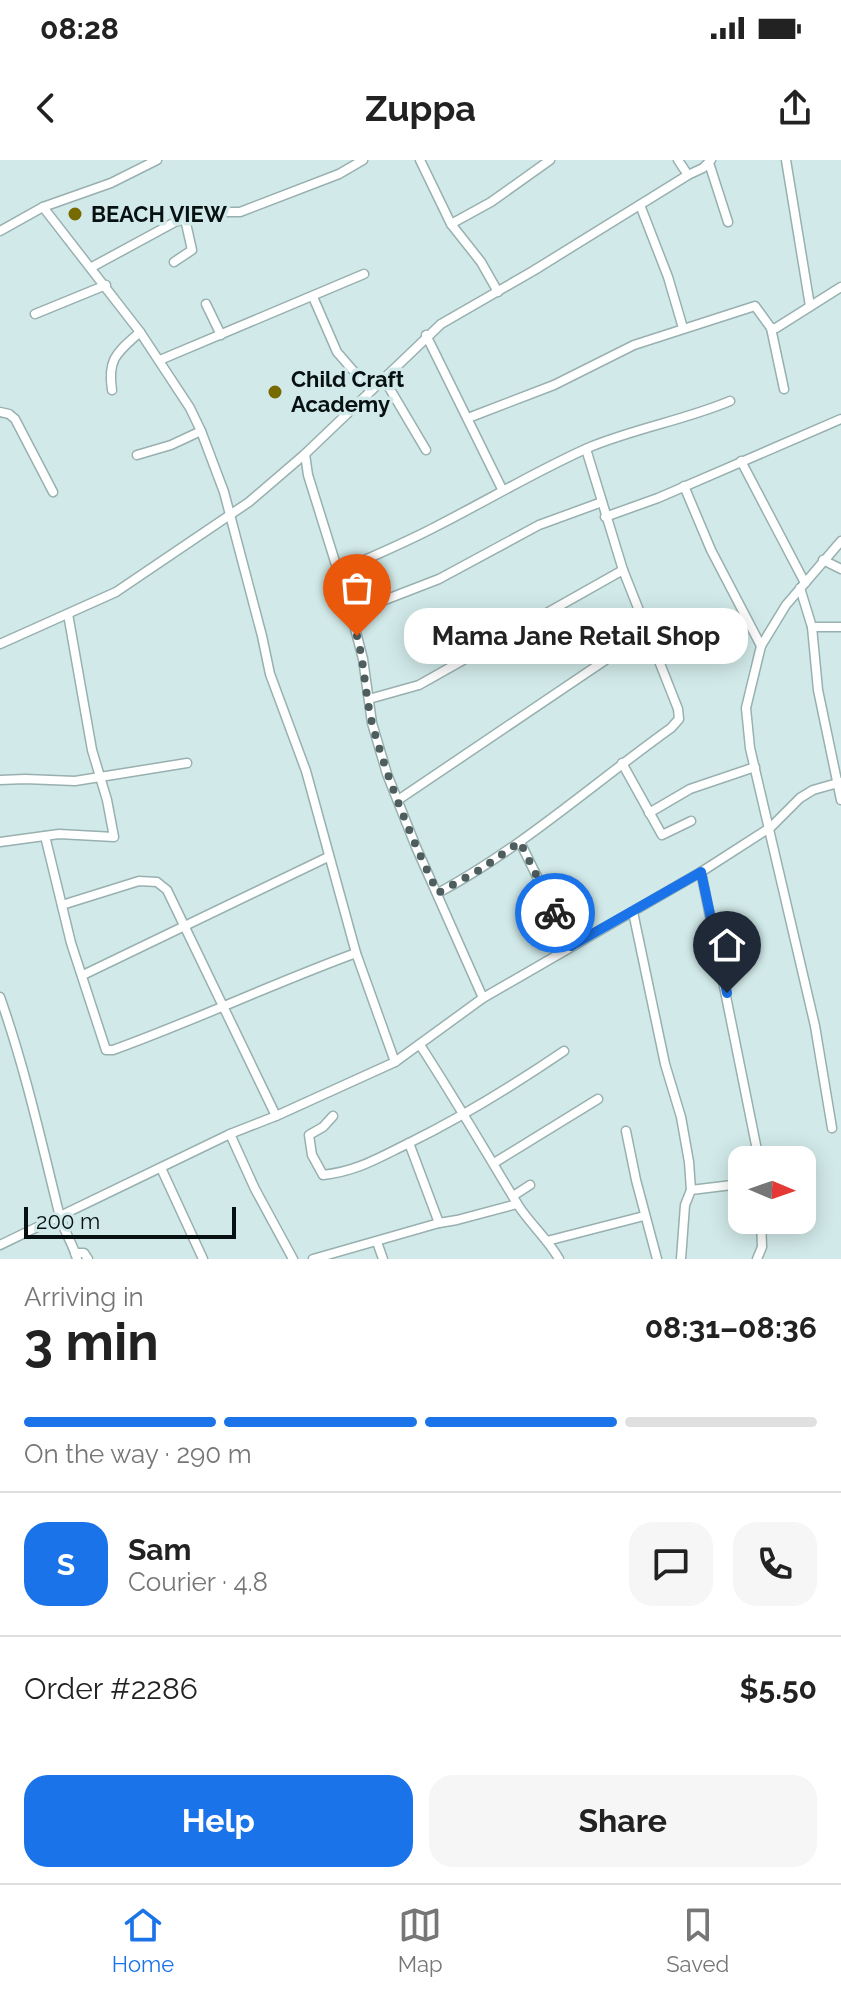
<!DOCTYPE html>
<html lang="en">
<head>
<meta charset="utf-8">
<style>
	:root { --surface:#fff; --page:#f6f6f6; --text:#222; --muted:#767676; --line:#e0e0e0; --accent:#1a73e8 }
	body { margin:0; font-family:Raleway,sans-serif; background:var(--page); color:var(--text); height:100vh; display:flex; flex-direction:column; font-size:30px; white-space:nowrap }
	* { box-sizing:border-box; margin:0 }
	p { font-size:26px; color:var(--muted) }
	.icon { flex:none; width:44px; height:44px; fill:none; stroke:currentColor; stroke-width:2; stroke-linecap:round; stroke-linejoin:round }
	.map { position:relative; height:1099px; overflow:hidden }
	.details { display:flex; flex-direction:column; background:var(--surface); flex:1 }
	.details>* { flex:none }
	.needle { width:52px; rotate:92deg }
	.buttons { position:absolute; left:728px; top:986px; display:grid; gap:16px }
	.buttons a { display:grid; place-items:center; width:88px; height:88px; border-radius:16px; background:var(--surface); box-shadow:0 4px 20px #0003; font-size:40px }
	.scale { position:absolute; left:24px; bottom:20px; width:212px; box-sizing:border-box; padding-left:8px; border:4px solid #081111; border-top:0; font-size:22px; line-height:28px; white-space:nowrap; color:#081111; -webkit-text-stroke:6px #d1eae9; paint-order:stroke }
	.pin { position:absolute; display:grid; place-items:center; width:68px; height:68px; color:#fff; margin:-82px -34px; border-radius:50% 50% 50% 0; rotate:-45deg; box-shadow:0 0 8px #0007 }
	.pin .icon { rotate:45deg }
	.courier { position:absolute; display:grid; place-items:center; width:80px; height:80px; margin:-40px; border:6px solid #1a73e8; border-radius:50%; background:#fff; color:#222; box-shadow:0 2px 10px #0007 }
	.bubble { position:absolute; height:56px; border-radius:24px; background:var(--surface); box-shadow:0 4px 20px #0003; font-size:26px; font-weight:700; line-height:56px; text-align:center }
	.summary em { font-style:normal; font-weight:700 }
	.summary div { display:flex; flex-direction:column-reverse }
	.summary { display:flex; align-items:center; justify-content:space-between; height:136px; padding:0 24px }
	h1 { font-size:52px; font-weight:700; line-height:60px }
	.bar { display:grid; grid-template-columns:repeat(4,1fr); gap:12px 8px; align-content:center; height:96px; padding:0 24px }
	.bar i { height:10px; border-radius:6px; background:var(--line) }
	.bar .current { background:var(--accent) }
	.bar p { grid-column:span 4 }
	.line { display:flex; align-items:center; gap:20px; padding:0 24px; border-top:2px solid var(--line) }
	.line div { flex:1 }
	.round { display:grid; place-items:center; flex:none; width:84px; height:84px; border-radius:24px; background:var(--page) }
	.action { display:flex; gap:16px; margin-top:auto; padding:16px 24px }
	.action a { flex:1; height:92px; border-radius:24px; background:var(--accent); color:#fff; font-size:32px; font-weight:700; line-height:92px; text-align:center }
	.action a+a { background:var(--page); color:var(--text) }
	.status { display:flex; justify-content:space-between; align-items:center; height:56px; padding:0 40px; background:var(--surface); direction:ltr }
	.status svg { height:22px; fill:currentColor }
	header { display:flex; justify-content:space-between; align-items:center; height:104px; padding:0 24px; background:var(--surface); font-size:36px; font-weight:700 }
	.dock { display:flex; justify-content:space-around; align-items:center; height:112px; border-top:2px solid var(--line); background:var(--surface); font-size:22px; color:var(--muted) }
	.dock a { display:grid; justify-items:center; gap:4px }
	.dock .current { color:var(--accent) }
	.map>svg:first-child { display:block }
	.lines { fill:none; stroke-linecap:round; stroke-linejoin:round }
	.street-casing { stroke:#98b0af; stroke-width:11 }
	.street { stroke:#fff; stroke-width:8 }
	.done { stroke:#4e5d5d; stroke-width:8; stroke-dasharray:0 14.4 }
	.route { stroke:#1a73e8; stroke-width:10 }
	.poi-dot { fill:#776a01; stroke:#d1eae9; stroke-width:3 }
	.labels { text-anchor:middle; stroke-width:7; stroke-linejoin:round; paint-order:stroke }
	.poi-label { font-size:22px; font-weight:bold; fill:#081111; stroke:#d1eae9; text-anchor:start }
</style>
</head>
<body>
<div class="status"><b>08:28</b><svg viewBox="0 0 49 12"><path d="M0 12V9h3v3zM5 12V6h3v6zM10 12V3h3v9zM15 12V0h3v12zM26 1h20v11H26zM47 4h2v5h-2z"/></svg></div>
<header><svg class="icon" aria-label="back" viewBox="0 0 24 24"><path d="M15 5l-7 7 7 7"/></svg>Zuppa<svg class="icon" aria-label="share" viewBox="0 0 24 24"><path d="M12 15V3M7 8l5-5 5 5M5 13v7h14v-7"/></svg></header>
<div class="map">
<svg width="841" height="1099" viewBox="0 0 841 1099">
	<rect width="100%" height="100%" fill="#d1eae9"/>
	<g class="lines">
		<defs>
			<g id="street">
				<path d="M420 0 451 64 481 102 498 132"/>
				<path d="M678 0 688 15"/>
				<path d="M786 0 810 146"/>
				<path d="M709 3 728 62"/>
				<path d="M640 45 668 117 683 168"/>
				<path d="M43 47 140 172 190 248 201 271 224 332 262 476 270 514 306 611 356 793 395 902"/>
				<path d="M451 64 491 42 550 0"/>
				<path d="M0 71 43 47 111 23 157 0"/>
				<path d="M174 102 192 90 185 59"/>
				<path d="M92 107 175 62 214 52H240L339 14 363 0"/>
				<path d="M313 137 337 192 370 230"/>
				<path d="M206 144 221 175"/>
				<path d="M35 154 106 125"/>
				<path d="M771 168 784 229"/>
				<path d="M426 175 502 329"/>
				<path d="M160 200 364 114"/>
				<path d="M384 219 426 290"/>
				<path d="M112 230C107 198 118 192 140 172"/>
				<path d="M0 252 9 254 15 259 53 332"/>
				<path d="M468 258 554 225 634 185 755 146 771 168H776L841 127"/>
				<path d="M305 294 308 315 351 453 363 499 372 563 387 614 416 687 483 838"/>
				<path d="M137 295 171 285 201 271"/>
				<path d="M741 301 805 423"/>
				<path d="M684 326 711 390 761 486"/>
				<path d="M605 357 658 338 841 259"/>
				<path d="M823 400 841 409"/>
				<path d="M337 412C371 397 405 383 437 366 488 340 538 310 590 287 636 268 685 260 730 241"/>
				<path d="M800 428 812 467"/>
				<path d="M351 453 439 419 539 365 602 342"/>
				<path d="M841 467H812L818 530 841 640"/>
				<path d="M0 484 116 432 249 342 305 294 441 164 533 111 688 15 703 8 711 0"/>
				<path d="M369 539 419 525 623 410"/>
				<path d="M622 603 662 675 691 661"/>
				<path d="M0 620 25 619 75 621 187 603"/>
				<path d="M398 640 647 472"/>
				<path d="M649 653 690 629 755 607"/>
				<path d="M45 676 71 783 106 890H113C196 860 274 823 356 793"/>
				<path d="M0 682 59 674 114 677 107 640 92 590 68 454"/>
				<path d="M520 682 571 786"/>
				<path d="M701 712 759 1000"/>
				<path d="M438 733C522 688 594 623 671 568L679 559 678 549 623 410 586 289"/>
				<path d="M62 745 139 721 157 722 167 730 276 956"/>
				<path d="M633 752 665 904 681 957 689 1002 691 1030 685 1045 681 1099"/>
				<path d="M83 815 328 697"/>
				<path d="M0 837C25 908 41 980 59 1053 62 1069 73 1083 77 1099"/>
				<path d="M420 885C454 937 485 991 518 1045 530 1064 548 1079 559 1099"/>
				<path d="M333 956 323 967 309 975 312 995 323 1015C358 1011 378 998 409 983 464 956 514 925 564 891"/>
				<path d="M832 968 815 866 750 588 746 548 761 486 786 445 841 381"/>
				<path d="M626 971 636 1020 657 1099"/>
				<path d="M230 974 255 1029 293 1099"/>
				<path d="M409 983 439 1063"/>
				<path d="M494 1003 598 939"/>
				<path d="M161 1008 203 1099"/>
				<path d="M691 1030 732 1025 742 1021"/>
				<path d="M513 1036 530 1025"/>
				<path d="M547 1081 644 1056"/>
				<path d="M377 1082 383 1099"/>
				<path d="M0 1085 230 974 276 956 395 902 483 838 701 712 771 667 800 638 813 630 841 622"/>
				<path d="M75 1093H84L88 1099"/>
				<path d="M313 1099 439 1063 457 1060 517 1044"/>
				<path d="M757 1099 762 1087 761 1060"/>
			</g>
		</defs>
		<use href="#street" class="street-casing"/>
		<use href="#street" class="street"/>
	</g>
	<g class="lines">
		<path class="done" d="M357 476C365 506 365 537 373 567 389 624 412 680 438 733L481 709 520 682 555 753"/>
		<path class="route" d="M555 753 571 786 701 712 727 833"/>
	</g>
	<g class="poi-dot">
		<circle cx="75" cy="54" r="8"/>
		<circle cx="275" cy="232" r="8"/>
	</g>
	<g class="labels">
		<g class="poi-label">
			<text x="91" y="62">BEACH VIEW</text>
			<text x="291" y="227">Child Craft<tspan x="291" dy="25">Academy</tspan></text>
		</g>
	</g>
</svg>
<div class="buttons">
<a><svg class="needle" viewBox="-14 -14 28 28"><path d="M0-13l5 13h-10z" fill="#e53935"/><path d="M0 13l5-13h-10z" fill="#767676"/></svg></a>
</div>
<div class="scale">200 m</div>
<div class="pin" style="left:357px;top:476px;background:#ea580c"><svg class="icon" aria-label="bag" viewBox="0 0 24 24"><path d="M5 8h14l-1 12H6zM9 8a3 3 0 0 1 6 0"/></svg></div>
<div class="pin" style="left:727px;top:833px;background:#1f2937"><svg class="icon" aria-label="home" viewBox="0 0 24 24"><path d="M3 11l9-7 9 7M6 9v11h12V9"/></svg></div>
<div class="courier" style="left:555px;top:753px"><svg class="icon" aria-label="bike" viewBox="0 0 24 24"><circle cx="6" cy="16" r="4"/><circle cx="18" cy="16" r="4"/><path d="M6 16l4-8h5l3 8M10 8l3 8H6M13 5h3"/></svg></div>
<div class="bubble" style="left:404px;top:448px;width:344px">Mama Jane Retail Shop</div>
</div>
<section class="details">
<div class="summary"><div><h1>3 min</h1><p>Arriving in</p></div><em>08:31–08:36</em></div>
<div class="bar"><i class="current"></i><i class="current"></i><i class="current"></i><i></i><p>On the way · 290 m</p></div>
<div class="line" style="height:144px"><b class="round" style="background:var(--accent);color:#fff">S</b><div><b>Sam</b><p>Courier · 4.8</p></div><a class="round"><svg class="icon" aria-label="chat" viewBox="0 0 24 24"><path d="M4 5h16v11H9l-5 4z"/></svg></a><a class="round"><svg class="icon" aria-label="phone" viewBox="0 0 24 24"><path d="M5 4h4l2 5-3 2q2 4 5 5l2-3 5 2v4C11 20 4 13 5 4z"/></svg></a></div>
<div class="line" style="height:104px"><div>Order #2286</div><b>$5.50</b></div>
<div class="action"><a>Help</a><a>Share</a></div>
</section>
<nav class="dock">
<a class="current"><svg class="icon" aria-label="home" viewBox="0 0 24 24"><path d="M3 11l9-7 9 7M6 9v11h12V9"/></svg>Home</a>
<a><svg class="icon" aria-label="map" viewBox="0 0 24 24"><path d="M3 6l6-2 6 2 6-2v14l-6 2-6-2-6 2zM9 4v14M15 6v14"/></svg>Map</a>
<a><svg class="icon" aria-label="saved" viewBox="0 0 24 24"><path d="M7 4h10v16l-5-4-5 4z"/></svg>Saved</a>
</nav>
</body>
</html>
